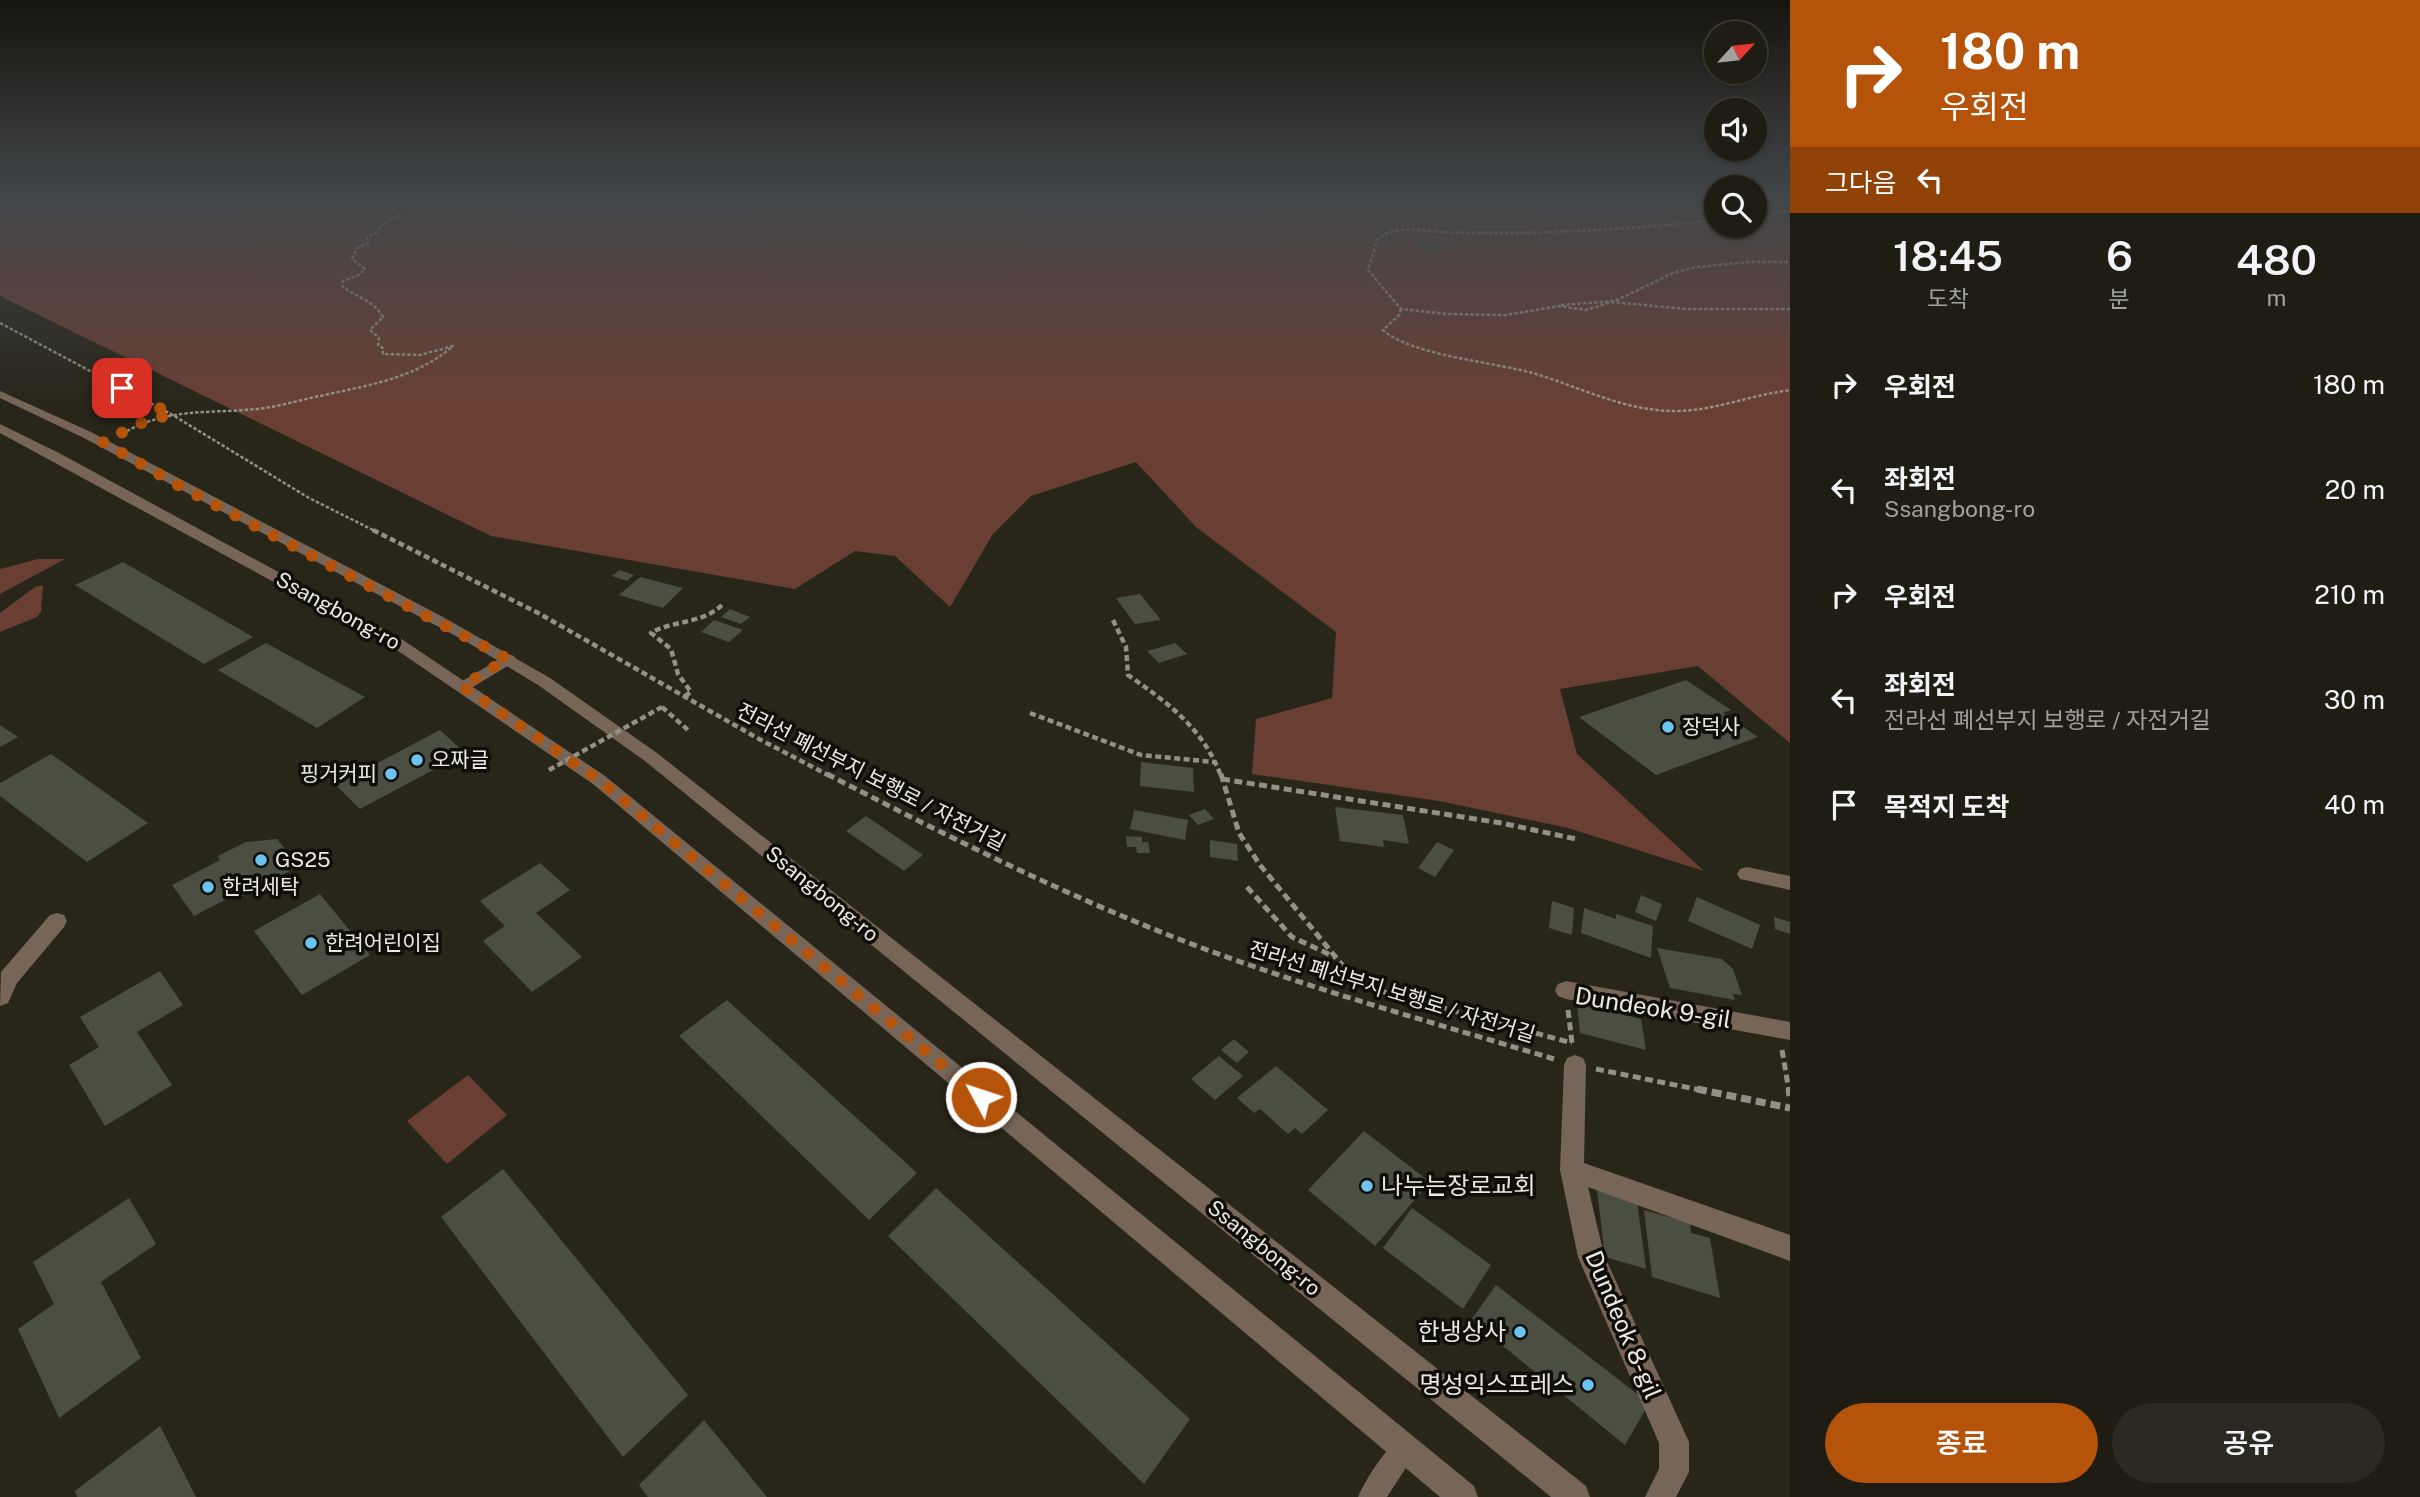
<!DOCTYPE html>
<html lang="ko">
<meta charset="utf-8">
<style>
:root{--surface:#1e1c13;--page:#2b2921;--text:#f1f3f6;--muted:#a1a1a0;--line:#3c3a33;--accent:#b45309}
body{margin:0;font-family:"Public Sans","Noto Sans KR",sans-serif;background:var(--page);color:var(--text);height:100vh;display:flex;flex-direction:column;font-size:26px;white-space:nowrap}
*{box-sizing:border-box;margin:0}
p{font-size:23px;color:var(--muted)}
.icon{flex:none;width:38px;height:38px;fill:none;stroke:currentColor;stroke-width:2;stroke-linecap:round;stroke-linejoin:round}
.map{position:relative;flex:1;overflow:hidden}
.panel{display:flex;flex-direction:column;background:var(--surface);width:630px}
.panel>*{flex:none}
.banner{background:#b45309;color:#fff;overflow:hidden}
.needle{width:46px;rotate:63deg}
.fabs{position:absolute;left:1704px;top:21px;display:grid;gap:14px}
.fabs a{display:grid;place-items:center;width:63px;height:63px;border-radius:50%;background:var(--surface);box-shadow:0 2px 5px #0004,0 0 0 2px var(--line);font-size:35px}
.pin{position:absolute;display:grid;place-items:center;width:60px;height:60px;color:#fff;margin:-30px;border-radius:14px;box-shadow:0 4px 10px #0006}
.me{position:absolute;width:77px;margin:-38px;rotate:310deg;stroke-linejoin:round;filter:drop-shadow(0 0 5px #0008)}
.turn{display:flex;align-items:center;gap:24px;height:147px;padding:0 35px;font-size:32px}
.turn .icon{width:91px;height:91px;stroke-width:2.5}
.turn b{display:block;font-size:49px;line-height:60px}
.then{display:flex;align-items:center;height:66px;padding:0 35px;background:#0003;gap:14px;font-size:26px}
.eta{display:flex;justify-content:space-evenly;align-items:center;height:119px;text-align:center}
.eta b{font-size:42px;font-weight:600;line-height:49px}
.action{display:flex;gap:14px;margin-top:auto;padding:14px 35px}
.action a{flex:1;height:80px;border-radius:42px;background:var(--accent);color:#fff;font-size:28px;font-weight:600;line-height:80px;text-align:center}
.action a+a{background:var(--page);color:var(--text)}
ul{padding:0;list-style:none}
li{display:flex;align-items:center;gap:21px;height:105px;padding:0 35px}
li div{flex:1}
li b{display:block;font-size:26px}
li em{font-style:normal}
main{display:flex;flex:1;min-height:0}
.map>svg:first-child{display:block}
</style>
<main>
<div class="map">
<svg width="1790" height="1497" viewBox="0 0 1790 1497">
<rect width="100%" height="100%" fill="#282519"/>
<path fill="#693f34" d="M0 196H1717V226H1755V196H1790V743L1698 666 1560 689 1577 754 1704 871 1568 828 1439 801 1252 774 1256 719 1332 698 1336 632 1196 527 1136 462 1031 496 993 534 950 607 895 556 855 551 795 589 491 536 0 296Z
M38 559H65L0 594V569Z
M43 585 41 612 37 617 0 632V613L35 587Z
M468 1075 507 1115 447 1164 407 1121Z"/>
<path fill="#4b4f42" d="M1416 242H1440L1447 250H1423Z
M123 562 253 637 204 664 75 585Z
M620 570 634 575 627 581 612 576Z
M640 577 683 588 663 608 619 595Z
M1140 594 1161 620 1135 624 1116 598Z
M730 609 750 617 741 624 721 617Z
M714 620 743 630 729 642 701 632Z
M266 643 365 697 317 728 218 670Z
M1175 643 1187 654 1159 663 1147 651Z
M1686 680 1731 710 1723 713 1758 737 1656 775 1579 717Z
M0 725 18 737 0 747Z
M440 730 465 753 360 809 336 785Z
M51 754 148 823 87 862 0 796V783Z
M1141 762 1193 768 1194 792 1140 786Z
M1335 807 1403 815 1409 844 1383 840 1384 847 1340 841Z
M1205 809 1214 819 1198 825 1189 815Z
M1134 810 1188 820 1185 840 1130 829Z
M866 816 923 855 904 871 846 831Z
M1126 836 1142 837V842H1148L1150 853H1137L1136 847H1127Z
M277 839 299 866 241 897 238 893 194 916 172 885 220 860 218 856 246 842Z
M1210 840 1237 844 1238 861 1210 857Z
M1437 842 1454 850 1435 877 1418 868Z
M540 863 570 890 536 913 582 957 532 992 483 941 505 926 480 901Z
M320 894 370 955 302 995 254 931Z
M1641 895 1662 904 1656 921 1635 912Z
M1697 897 1760 925 1752 949 1688 921Z
M1552 901 1574 908 1572 935 1549 928Z
M1584 908 1616 919V914L1653 926 1651 958 1581 933Z
M1774 917 1790 922V934L1775 929Z
M1657 948 1722 959 1733 969 1742 995 1733 994 1735 1000 1670 988Z
M160 971 183 1005 137 1032 172 1085 105 1126 69 1065 99 1047 80 1017Z
M727 1000 917 1173 869 1220 679 1036Z
M1577 1003 1641 1019 1646 1050 1580 1033Z
M1234 1039 1249 1052 1237 1063 1221 1050Z
M1219 1056 1243 1076 1215 1100 1191 1079Z
M1276 1066 1328 1110 1302 1134 1295 1128 1288 1134 1260 1109 1254 1113 1237 1098Z
M1364 1131 1430 1182 1375 1246 1308 1190Z
M503 1169 688 1395 623 1457 441 1217Z
M936 1188 1190 1419 1144 1484 888 1236Z
M1597 1190 1637 1201 1646 1269 1605 1257Z
M129 1198 156 1244 101 1282 141 1358 59 1418 18 1329 54 1304 33 1262Z
M1412 1208 1491 1265 1463 1309 1383 1248Z
M1644 1210 1690 1223 1691 1233 1710 1238 1720 1298 1652 1277Z
M1496 1285 1649 1403 1625 1445 1471 1320Z
M704 1420 767 1497H648L639 1485Z
M160 1426 196 1497H77L75 1491Z"/>
<g fill="none" stroke-linecap="round" stroke-linejoin="round">
<path stroke="#939187" stroke-width="2.5" stroke-dasharray="3.5 2" stroke-linecap="butt" d="M1755 216 1790 211
M1717 220C1626 230 1535 235 1443 232 1422 231 1393 224 1377 240L1368 270 1401 309 1447 314 1506 315 1559 306 1586 310 1612 302 1686 309H1790
M1561 305 1615 301 1673 273 1697 267 1748 262H1790
M1401 309 1399 315 1383 330C1412 356 1496 362 1536 374 1582 388 1625 411 1675 411 1714 411 1751 395 1790 390
M0 323 171 414 309 498 377 532
M122 434C168 407 206 414 257 409 278 407 299 400 320 396 368 385 415 379 453 346L420 355 383 354V348L378 345 379 338 370 330 383 317C373 300 357 298 342 286L343 281 359 275 365 269 352 259 357 248 368 243 367 237 378 232 380 226 400 214 386 203 383 196"/>
<path stroke="#939187" stroke-width="4.5" stroke-dasharray="6 3.5" stroke-linecap="butt" d="M373 530 540 614 759 739 830 776
M1113 620 1126 647 1128 675C1168 703 1203 728 1221 776
M685 696 691 692 678 674 671 649 651 633C675 619 703 625 724 603
M662 707 689 731
M1030 713 1141 755 1214 762"/>
<path stroke="#939187" stroke-width="5" stroke-dasharray="8 4.5" stroke-linecap="butt" d="M827 774C941 833 1056 891 1176 938 1299 986 1428 1021 1554 1059
M1221 774 1239 833 1260 865 1352 977 1366 987 1572 1043
M1222 779 1501 823 1576 839
M1247 887 1292 937 1335 957
M1568 1010 1572 1043
M1782 1050 1789 1091
M1596 1069 1705 1091"/>
<path stroke="#939187" stroke-width="7" stroke-dasharray="10 5" stroke-linecap="butt" d="M1697 1089 1790 1108
M1789 1089 1790 1096"/>
<path fill="#776657" fill-rule="evenodd" d="M1405 1436 1414 1440 1418 1449 1387 1497H1358C1365 1480 1388 1443 1405 1436Z"/>
<path fill="#776657" fill-rule="evenodd" d="M508 654 514 656 516 659 514 662 468 690 462 691 454 686Z
M1747 867 1790 876V890L1740 879 1737 874 1740 869Z
M57 913 64 915 67 921 64 927 17 983 8 1003 0 1006 1 972 50 915Z
M1566 981 1790 1022V1040L1566 999 1558 996 1555 990 1558 984Z
M1575 1055 1583 1058 1586 1065 1584 1163 1790 1235V1261L1588 1187 1604 1255 1689 1442V1472L1676 1497H1645L1659 1469V1443L1578 1257 1560 1170 1564 1065 1567 1058Z"/>
<path fill="#776657" fill-rule="evenodd" d="M0 391 91 432 443 617 550 678 657 753 1586 1486 1590 1497H1551L645 761 538 685 467 642 82 437 0 398Z
M0 424 59 453 400 638 605 776 1474 1486 1478 1497H1440L593 784 388 644 0 433Z"/>
<path stroke="#939187" stroke-width="4.5" stroke-dasharray="6 3.5" stroke-linecap="butt" d="M549 770 662 707"/>
</g>
<linearGradient id="sky" x2="0" y2="1"><stop stop-color="#16140e"/><stop offset="0.48" stop-color="#424649"/><stop offset="1" stop-color="#424649" stop-opacity="0"/></linearGradient>
<rect width="1790" height="406" fill="url(#sky)"/>
<g fill="none" stroke-linecap="round" stroke-linejoin="round">
<path stroke="#b45309" stroke-width="12" stroke-dasharray="0 21.6" d="M122 388 171 414 141 423 103 442 181 487 508 659 462 686 599 780 981 1097"/>
</g>
<g fill="#6bc3f2" stroke="#100e09" stroke-width="2.5">
<circle cx="1668" cy="727" r="7"/>
<circle cx="417" cy="760" r="7"/>
<circle cx="391" cy="774" r="7"/>
<circle cx="261" cy="860" r="7"/>
<circle cx="208" cy="887" r="7"/>
<circle cx="311" cy="943" r="7"/>
<circle cx="1367" cy="1186" r="7"/>
<circle cx="1520" cy="1332" r="7"/>
<circle cx="1588" cy="1385" r="7"/>
</g>
<g text-anchor="middle" stroke-width="7" stroke-linejoin="round" paint-order="stroke">
<g font-size="21" fill="#ebe9e1" stroke="#100e09">
<text transform="translate(338 611) rotate(29)" y="7">Ssangbong-ro</text>
<text transform="translate(871 777) rotate(27)" y="7">전라선 폐선부지 보행로 / 자전거길</text>
<text transform="translate(822 894) rotate(39)" y="7">Ssangbong-ro</text>
<text transform="translate(1392 992) rotate(17)" y="7">전라선 폐선부지 보행로 / 자전거길</text>
<text transform="translate(1264 1248) rotate(39)" y="7">Ssangbong-ro</text>
</g>
<g font-size="21" fill="#ebe9e1" stroke="#100e09" text-anchor="start">
<text x="1682" y="734">장덕사</text>
<text x="431" y="767">오짜글</text>
<text x="377" y="781" text-anchor="end">핑거커피</text>
<text x="275" y="867">GS25</text>
<text x="222" y="894">한려세탁</text>
<text x="325" y="950">한려어린이집</text>
</g>
<g font-size="24" fill="#ebe9e1" stroke="#100e09">
<text transform="translate(1653 1008) rotate(9)" y="8">Dundeok 9-gil</text>
<text transform="translate(1623 1325) rotate(67)" y="8">Dundeok 8-gil</text>
</g>
<g font-size="24" fill="#ebe9e1" stroke="#100e09" text-anchor="end">
<text x="1381" y="1194" text-anchor="start">나누는장로교회</text>
<text x="1506" y="1340">한냉상사</text>
<text x="1574" y="1393">명성익스프레스</text>
</g>
</g>
</svg>
<div class="fabs">
<a><svg class="needle" viewBox="-14 -14 28 28"><path d="M0-13l5 13h-10z" fill="#e53935"/><path d="M0 13l5-13h-10z" fill="#a1a1a0"/></svg></a>
<a><svg class="icon" aria-label="sound" viewBox="0 0 24 24"><path d="M4 9h4l5-4v14l-5-4H4zM17 9q2 3 0 6"/></svg></a>
<a><svg class="icon" aria-label="search" viewBox="0 0 24 24"><circle cx="10" cy="10" r="6"/><path d="M15 15l6 6"/></svg></a>
</div>
<div class="pin" style="left:122px;top:388px;background:#d93025"><svg class="icon" aria-label="arrive" viewBox="0 0 24 24"><path d="M6 21V4h12l-3 4 3 4H6"/></svg></div>
<svg class="me" style="left:981px;top:1097px" viewBox="-20 -20 40 40"><circle r="17" fill="#b45309" stroke="#fff" stroke-width="3"/><path d="M0-11L8 9 0 5-8 9z" fill="#fff"/></svg>
</div>
<section class="panel">
<div class="banner">
<div class="turn"><svg class="icon" aria-label="right" viewBox="0 0 24 24"><path d="M7 20v-9h11M14 6l5 5-5 5"/></svg><div><b>180 m</b>우회전</div></div>
<div class="then">그다음<svg class="icon" aria-label="left" viewBox="0 0 24 24"><path d="M17 20v-9H6M10 6l-5 5 5 5"/></svg></div>
</div>
<div class="eta">
<div><b>18:45</b><p>도착</p></div>
<div><b>6</b><p>분</p></div>
<div><b>480</b><p>m</p></div>
</div>
<ul>
<li><svg class="icon" aria-label="right" viewBox="0 0 24 24"><path d="M7 20v-9h11M14 6l5 5-5 5"/></svg><div><b>우회전</b></div><em>180 m</em></li>
<li><svg class="icon" aria-label="left" viewBox="0 0 24 24"><path d="M17 20v-9H6M10 6l-5 5 5 5"/></svg><div><b>좌회전</b><p>Ssangbong-ro</p></div><em>20 m</em></li>
<li><svg class="icon" aria-label="right" viewBox="0 0 24 24"><path d="M7 20v-9h11M14 6l5 5-5 5"/></svg><div><b>우회전</b></div><em>210 m</em></li>
<li><svg class="icon" aria-label="left" viewBox="0 0 24 24"><path d="M17 20v-9H6M10 6l-5 5 5 5"/></svg><div><b>좌회전</b><p>전라선 폐선부지 보행로 / 자전거길</p></div><em>30 m</em></li>
<li><svg class="icon" aria-label="arrive" viewBox="0 0 24 24"><path d="M6 21V4h12l-3 4 3 4H6"/></svg><div><b>목적지 도착</b></div><em>40 m</em></li>
</ul>
<div class="action"><a>종료</a><a>공유</a></div>
</section>
</main>
